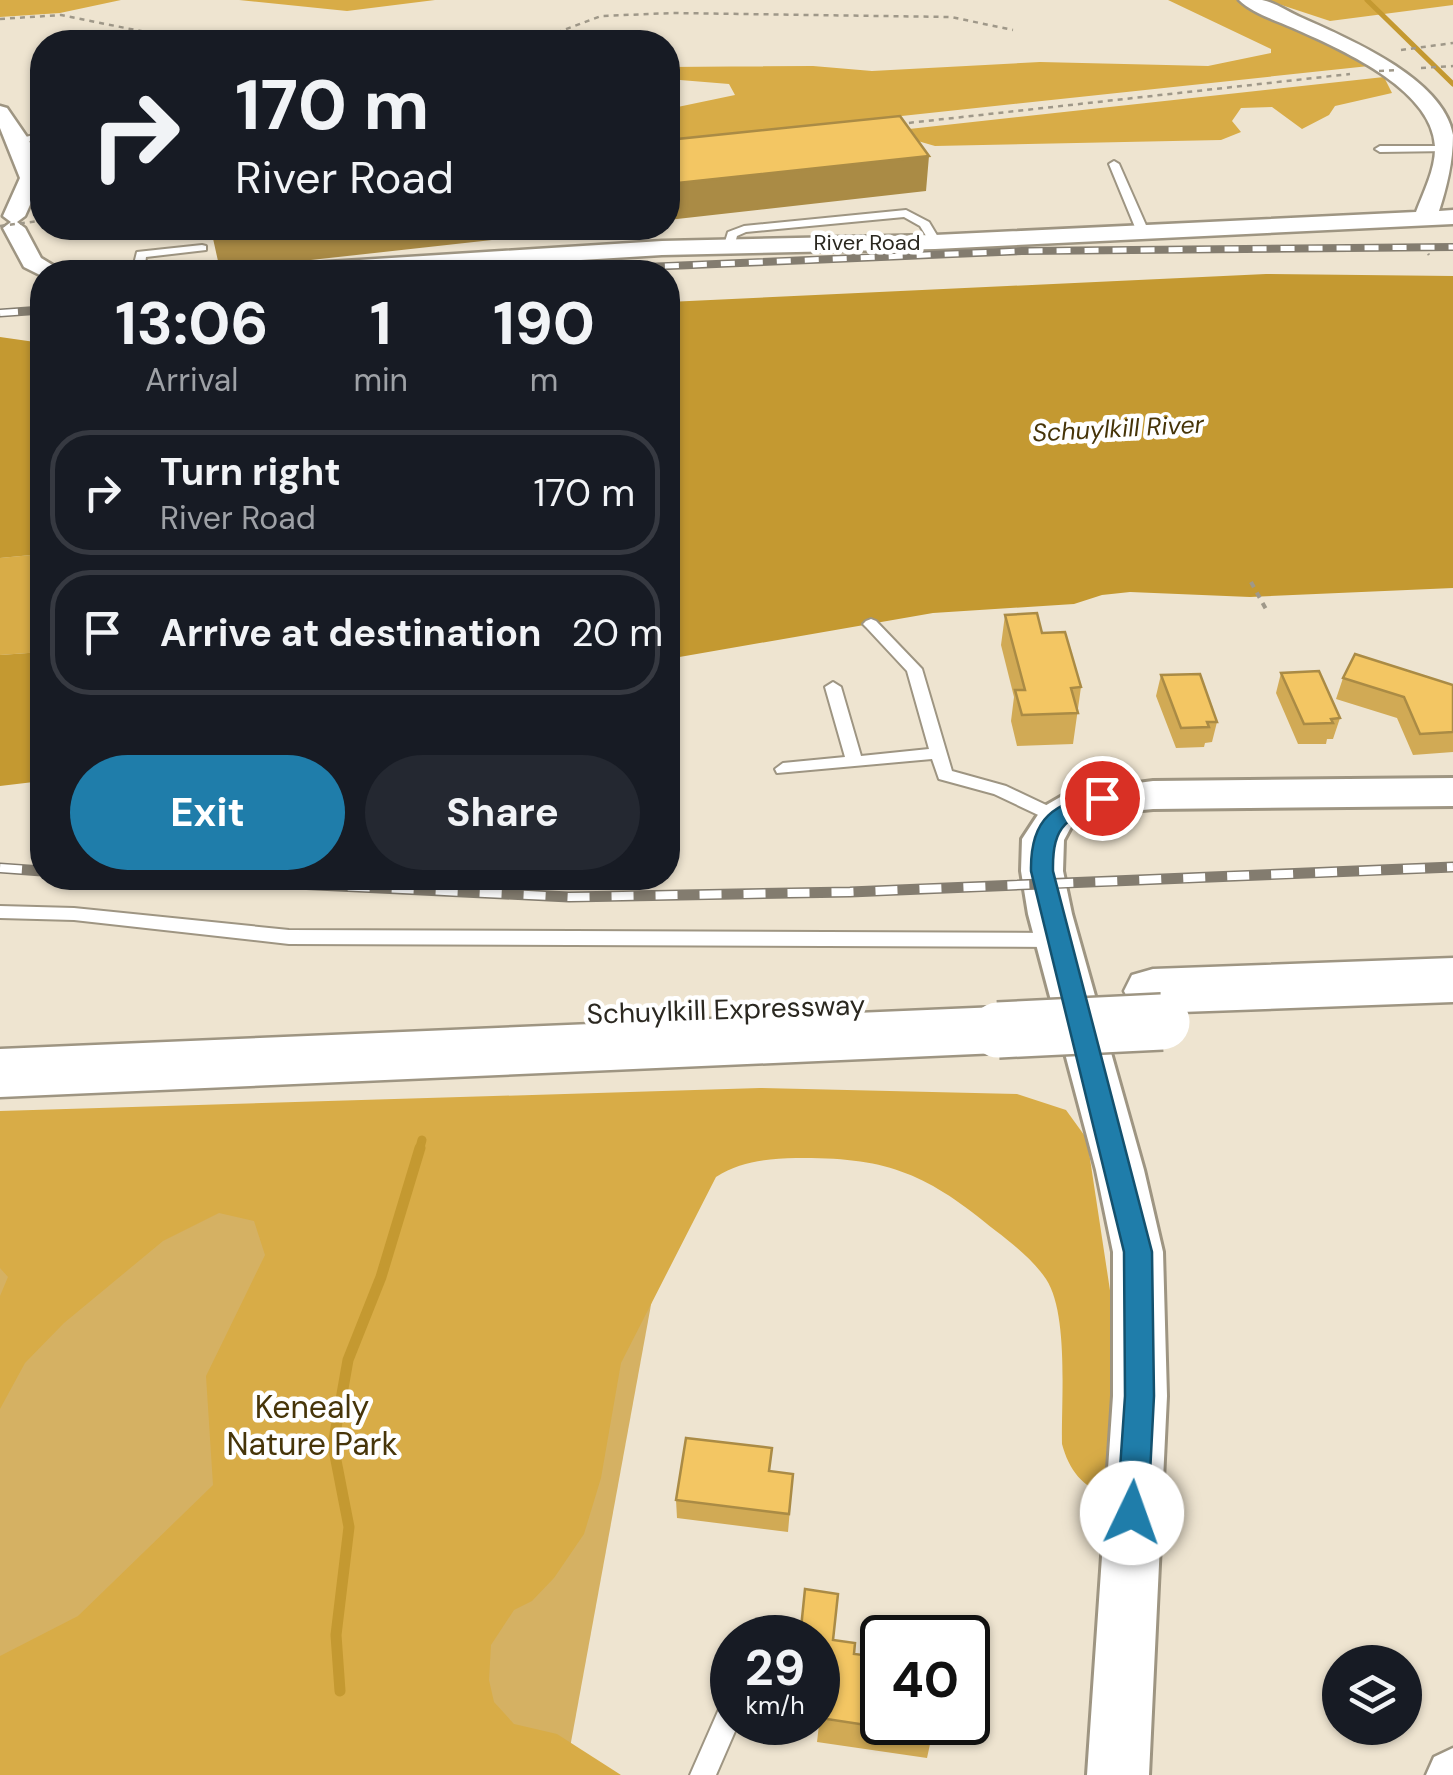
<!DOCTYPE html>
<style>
:root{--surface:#171b24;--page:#242831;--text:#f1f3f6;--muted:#9ea1a6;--line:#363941;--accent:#1f7daa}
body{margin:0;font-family:"DM Sans",sans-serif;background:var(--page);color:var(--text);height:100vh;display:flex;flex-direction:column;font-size:38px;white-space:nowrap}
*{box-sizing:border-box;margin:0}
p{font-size:32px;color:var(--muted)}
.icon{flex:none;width:55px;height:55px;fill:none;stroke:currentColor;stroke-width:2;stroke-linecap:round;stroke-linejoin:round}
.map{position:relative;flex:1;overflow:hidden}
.sheet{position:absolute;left:30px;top:260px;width:650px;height:630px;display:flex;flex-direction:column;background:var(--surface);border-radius:40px;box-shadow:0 2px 8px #0004}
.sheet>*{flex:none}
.hud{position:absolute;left:30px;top:30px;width:650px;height:210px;border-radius:40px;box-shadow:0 2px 8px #0004;background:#171b24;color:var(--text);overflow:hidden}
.buttons{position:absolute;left:1322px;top:1645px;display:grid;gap:20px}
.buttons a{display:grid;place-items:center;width:100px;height:100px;border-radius:50%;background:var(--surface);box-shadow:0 2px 8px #0004;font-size:50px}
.speed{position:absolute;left:710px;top:1615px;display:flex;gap:20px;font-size:50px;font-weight:700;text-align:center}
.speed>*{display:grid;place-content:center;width:130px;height:130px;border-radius:50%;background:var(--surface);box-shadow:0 2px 8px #0004;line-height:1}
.speed small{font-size:25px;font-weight:400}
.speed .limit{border:5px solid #111;border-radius:15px;background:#fff;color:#111}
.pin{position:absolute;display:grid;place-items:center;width:85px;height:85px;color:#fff;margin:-42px;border:5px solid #fff;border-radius:50%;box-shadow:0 2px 10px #0007}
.me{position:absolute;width:110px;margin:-55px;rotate:3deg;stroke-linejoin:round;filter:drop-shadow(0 0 8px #0008)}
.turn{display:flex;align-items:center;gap:35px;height:210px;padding:0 40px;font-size:45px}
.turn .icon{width:130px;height:130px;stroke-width:2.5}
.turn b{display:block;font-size:70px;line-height:85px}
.eta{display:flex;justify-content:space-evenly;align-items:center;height:170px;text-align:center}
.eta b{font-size:60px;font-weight:700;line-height:70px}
.primary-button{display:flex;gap:20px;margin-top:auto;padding:20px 40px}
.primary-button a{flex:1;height:115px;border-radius:60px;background:var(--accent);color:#fff;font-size:40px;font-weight:700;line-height:115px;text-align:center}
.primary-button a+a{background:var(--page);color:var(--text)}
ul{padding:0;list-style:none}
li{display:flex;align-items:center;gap:30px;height:125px;margin:0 20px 15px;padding:0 20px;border:5px solid var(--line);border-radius:40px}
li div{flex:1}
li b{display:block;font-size:38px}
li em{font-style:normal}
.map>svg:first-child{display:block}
</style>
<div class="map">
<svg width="1453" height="1775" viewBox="0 0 1453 1775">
<rect width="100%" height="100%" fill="#eee4d0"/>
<path fill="#d5b163" d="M689 1097 565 1775H0V1144Z"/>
<path fill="#d8ac47" d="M0 0H121L60 13 0 17Z
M239 0H435L347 11Z
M1168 0H1239L1369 66 668 141V109L735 95 729 84 668 79V67L813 66 872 71 1040 62 1208 66 1271 53V49Z
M1266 0H1453V5L1330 21Z
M1384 77 1392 93 1335 106 1329 115 1302 129 1272 107 1241 108 1232 121 1241 132 1221 140 935 146 904 137 900 130Z
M42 554V652L0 655V558Z
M760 1088 1017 1094 1066 1110 1087 1139 1111 1297 1125 1451 1109 1496C1082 1487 1069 1470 1062 1444 1061 1401 1069 1314 1046 1279 1034 1261 1013 1244 996 1231 926 1173 887 1157 796 1158 767 1159 741 1161 716 1177L621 1363 601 1478 584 1534 554 1578 532 1601 514 1610 491 1645 489 1680 494 1702 514 1724 557 1734 621 1775H0V1656L78 1616 213 1485 206 1376 265 1255 254 1221 219 1213 163 1241 64 1323 25 1363 0 1409V1296L8 1277 0 1268V1111Z"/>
<path fill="#c49931" d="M1266 274 1453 276V588L1250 597 1130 592 1102 595 1074 604 933 613 668 659V302Z
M0 337 42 343V554L0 558Z
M42 652V781L0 786V655Z"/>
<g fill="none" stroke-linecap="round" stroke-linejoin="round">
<path stroke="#c49931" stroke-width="5" d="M1367 0 1453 84"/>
<path stroke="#c49931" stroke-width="9" d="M419 1151 422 1140"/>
<path stroke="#c49931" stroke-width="11" d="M340 1691 336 1635 349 1527 333 1445 348 1360 381 1277 420 1148"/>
<g stroke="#9e9582" stroke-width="4">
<path id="service" d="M42 133V139L18 143 13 140Z
M1445 146 1450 149 1449 151 1380 152 1375 149 1380 146Z
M1114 161 1119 164 1149 232 1147 234 1137 232 1109 164Z
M906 210 929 222 941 242 939 244H931L920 226 904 217 746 232 737 236 734 247 724 245 728 232 744 226Z
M202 245 206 246V250L146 257 144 272H132L137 252Z
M871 619 876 621 922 669 952 771 1006 786 1063 813 1065 817 1063 821H1051L994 794 939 779 932 759 777 773 775 769 783 763 845 757 825 687 833 682 841 687 861 756 929 749 907 671 866 627 863 624 866 621Z
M0 906 74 908 289 930 1057 933 1063 935 1066 940 1063 945 1057 947 289 944 74 920 0 918Z
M732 1696V1722H739L716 1775H690L723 1700Z"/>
</g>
<g stroke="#9e9582" stroke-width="5">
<path id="minor" d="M1239 0C1246 0 1255 0 1262 0 1274 2 1287 11 1298 16 1345 37 1444 78 1453 135 1453 162 1447 186 1439 211L1453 210V224L935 249 662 255 384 272H268L280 265 662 241 935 235 1416 212C1424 191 1436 168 1435 146 1432 88 1338 48 1293 28 1275 20 1252 13 1239 0Z
M0 106 7 108 29 140 42 178 25 216 17 222 25 228 41 258 64 272H42V276L24 267 3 228 11 222 3 216 20 178 0 128Z
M1453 1748V1775H1426L1434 1757Z"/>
</g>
<g stroke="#9e9582" stroke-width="6">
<path id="tertiary" d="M1453 778V806L1153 809 1092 815 1071 827 1064 840 1063 871 1072 914 1144 1170 1163 1252 1167 1396 1149 1775H1087L1113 1396V1252L1096 1170 1028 914 1021 871 1022 839 1043 807 1069 792 1153 781Z"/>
</g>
<g stroke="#9e9582" stroke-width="5">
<path id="motorway" d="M1453 958V1002L1153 1013 1132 1007 1124 991 1132 975 1153 969Z
M998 1007 1019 1014 1028 1030 1019 1046 998 1053 0 1097V1049Z"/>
</g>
<path stroke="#9f9889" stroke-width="2.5" stroke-dasharray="5 5" stroke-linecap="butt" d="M0 19 61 15 195 42
M516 42 553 34
M567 42 553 34 601 16 673 13 951 17 1013 30
M1401 50 1453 43
M1421 68 1453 66
M899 124 1350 74
M1423 245 1429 255"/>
<path stroke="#9f9889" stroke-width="4" stroke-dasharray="6 6" stroke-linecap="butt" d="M1251 582 1267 611"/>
<use href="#service" fill="#fff" fill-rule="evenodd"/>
<use href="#minor" fill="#fff" fill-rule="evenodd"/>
<use href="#tertiary" fill="#fff" fill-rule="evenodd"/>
<use href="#motorway" fill="#fff" fill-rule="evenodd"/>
<g stroke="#837c6f" stroke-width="8">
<path id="rail-far2" d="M439 272 539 266
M525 272 1022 251 1453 247"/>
</g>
<g stroke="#837c6f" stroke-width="9">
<path id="rail-far1" d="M0 313 42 310"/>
</g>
<g stroke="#837c6f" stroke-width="11">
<path id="rail" d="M0 868 42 871
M172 878 569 897 850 892 1453 867
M528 881H643"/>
</g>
<use href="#rail-far2" stroke="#fff" stroke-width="5" stroke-dasharray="14" stroke-linecap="butt"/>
<use href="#rail-far1" stroke="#fff" stroke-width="6" stroke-dasharray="18" stroke-linecap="butt"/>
<use href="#rail" stroke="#fff" stroke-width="8" stroke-dasharray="22" stroke-linecap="butt"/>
<g stroke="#9e9582" stroke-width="60" stroke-linecap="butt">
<path id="motorway-bridge" d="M998 1030 1162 1022"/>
</g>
<path stroke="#9f9889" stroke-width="2.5" stroke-dasharray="5 5" stroke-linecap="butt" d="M1379 71 1398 70
M0 226 39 221"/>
<use href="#motorway-bridge" stroke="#fff" stroke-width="55"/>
</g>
<path fill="#d1aa55" d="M1005 615 1042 633 1081 687 1073 744 1017 746 1011 721 1014 697 1001 645Z
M1281 673 1340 718 1333 739H1327L1326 744H1298L1276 693Z
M1161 675 1217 722 1212 742 1205 743 1204 747 1176 748 1156 696Z
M1343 678 1453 685V752L1413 755 1397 718 1336 699Z
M770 1471 793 1474 788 1532 677 1518 676 1500Z
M818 1638 833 1640 854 1654 932 1735 927 1758 817 1742 822 1699 818 1698Z"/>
<path fill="#aa8b45" d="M929 156 926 191 668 220V184Z
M267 228H602L220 270 212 234Z"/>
<path fill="#f3c663" stroke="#aa8b45" stroke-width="2.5" d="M900 116 929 156 668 184V140Z
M212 228H267L212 234Z
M1037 613 1042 633 1065 632 1081 687 1071 688 1078 713 1022 715 1015 690H1025L1005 615Z
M1355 654 1453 685V732L1420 734 1404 697 1343 678Z
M1319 671 1340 718 1331 719 1333 723 1304 724 1281 673Z
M1200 674 1217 722H1207L1209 727 1181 728 1161 675Z
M686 1438 772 1448 769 1471 793 1474 789 1514 676 1500Z
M805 1589 838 1594 833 1640 855 1643 854 1654 882 1657V1722H933L932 1735 820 1718 824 1674H818V1638H800Z"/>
<path fill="#1f7daa" stroke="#14516e" stroke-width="2.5" d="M1102 791 1109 793 1112 798 1109 804C1068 817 1052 823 1053 871L1152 1252 1154 1396 1148 1513 1143 1523 1132 1528 1122 1523 1117 1513 1125 1396 1124 1252 1031 871C1030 816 1054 805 1102 791Z"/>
<g text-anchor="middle" stroke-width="9" stroke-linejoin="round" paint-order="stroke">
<g font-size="22" fill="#2b2820" stroke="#fff">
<text x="867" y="250">River Road</text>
</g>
<g font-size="25" font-style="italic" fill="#463408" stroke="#fff">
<text transform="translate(1118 428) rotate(-3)" y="9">Schuylkill River</text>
</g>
<g font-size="28" fill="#2b2820" stroke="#fff">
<text transform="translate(726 1009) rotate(-2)" y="10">Schuylkill Expressway</text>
</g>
<g font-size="32" fill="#473509" stroke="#fff">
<text x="312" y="1418">Kenealy<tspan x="312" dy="37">Nature Park</tspan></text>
</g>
</g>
</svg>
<div class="buttons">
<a><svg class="icon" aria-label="layers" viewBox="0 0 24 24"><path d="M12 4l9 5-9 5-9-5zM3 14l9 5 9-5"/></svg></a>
</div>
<div class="speed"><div>29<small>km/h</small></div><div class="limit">40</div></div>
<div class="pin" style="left:1102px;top:798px;background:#d93025"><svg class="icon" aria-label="arrive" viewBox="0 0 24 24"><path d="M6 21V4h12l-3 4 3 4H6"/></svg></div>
<svg class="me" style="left:1132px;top:1513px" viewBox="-20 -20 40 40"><circle r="19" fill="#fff"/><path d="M0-13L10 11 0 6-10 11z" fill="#1f7daa"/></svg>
<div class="hud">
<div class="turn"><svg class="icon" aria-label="right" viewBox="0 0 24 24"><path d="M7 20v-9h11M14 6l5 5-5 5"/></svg><div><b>170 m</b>River Road</div></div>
</div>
<section class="sheet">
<div class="eta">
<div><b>13:06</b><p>Arrival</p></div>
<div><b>1</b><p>min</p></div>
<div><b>190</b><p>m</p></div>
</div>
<ul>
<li><svg class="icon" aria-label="right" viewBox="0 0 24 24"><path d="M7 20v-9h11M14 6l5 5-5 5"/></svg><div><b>Turn right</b><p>River Road</p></div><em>170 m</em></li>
<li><svg class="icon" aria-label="arrive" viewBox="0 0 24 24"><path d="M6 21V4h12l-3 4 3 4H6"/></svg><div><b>Arrive at destination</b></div><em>20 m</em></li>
</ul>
<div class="primary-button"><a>Exit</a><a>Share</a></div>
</section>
</div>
